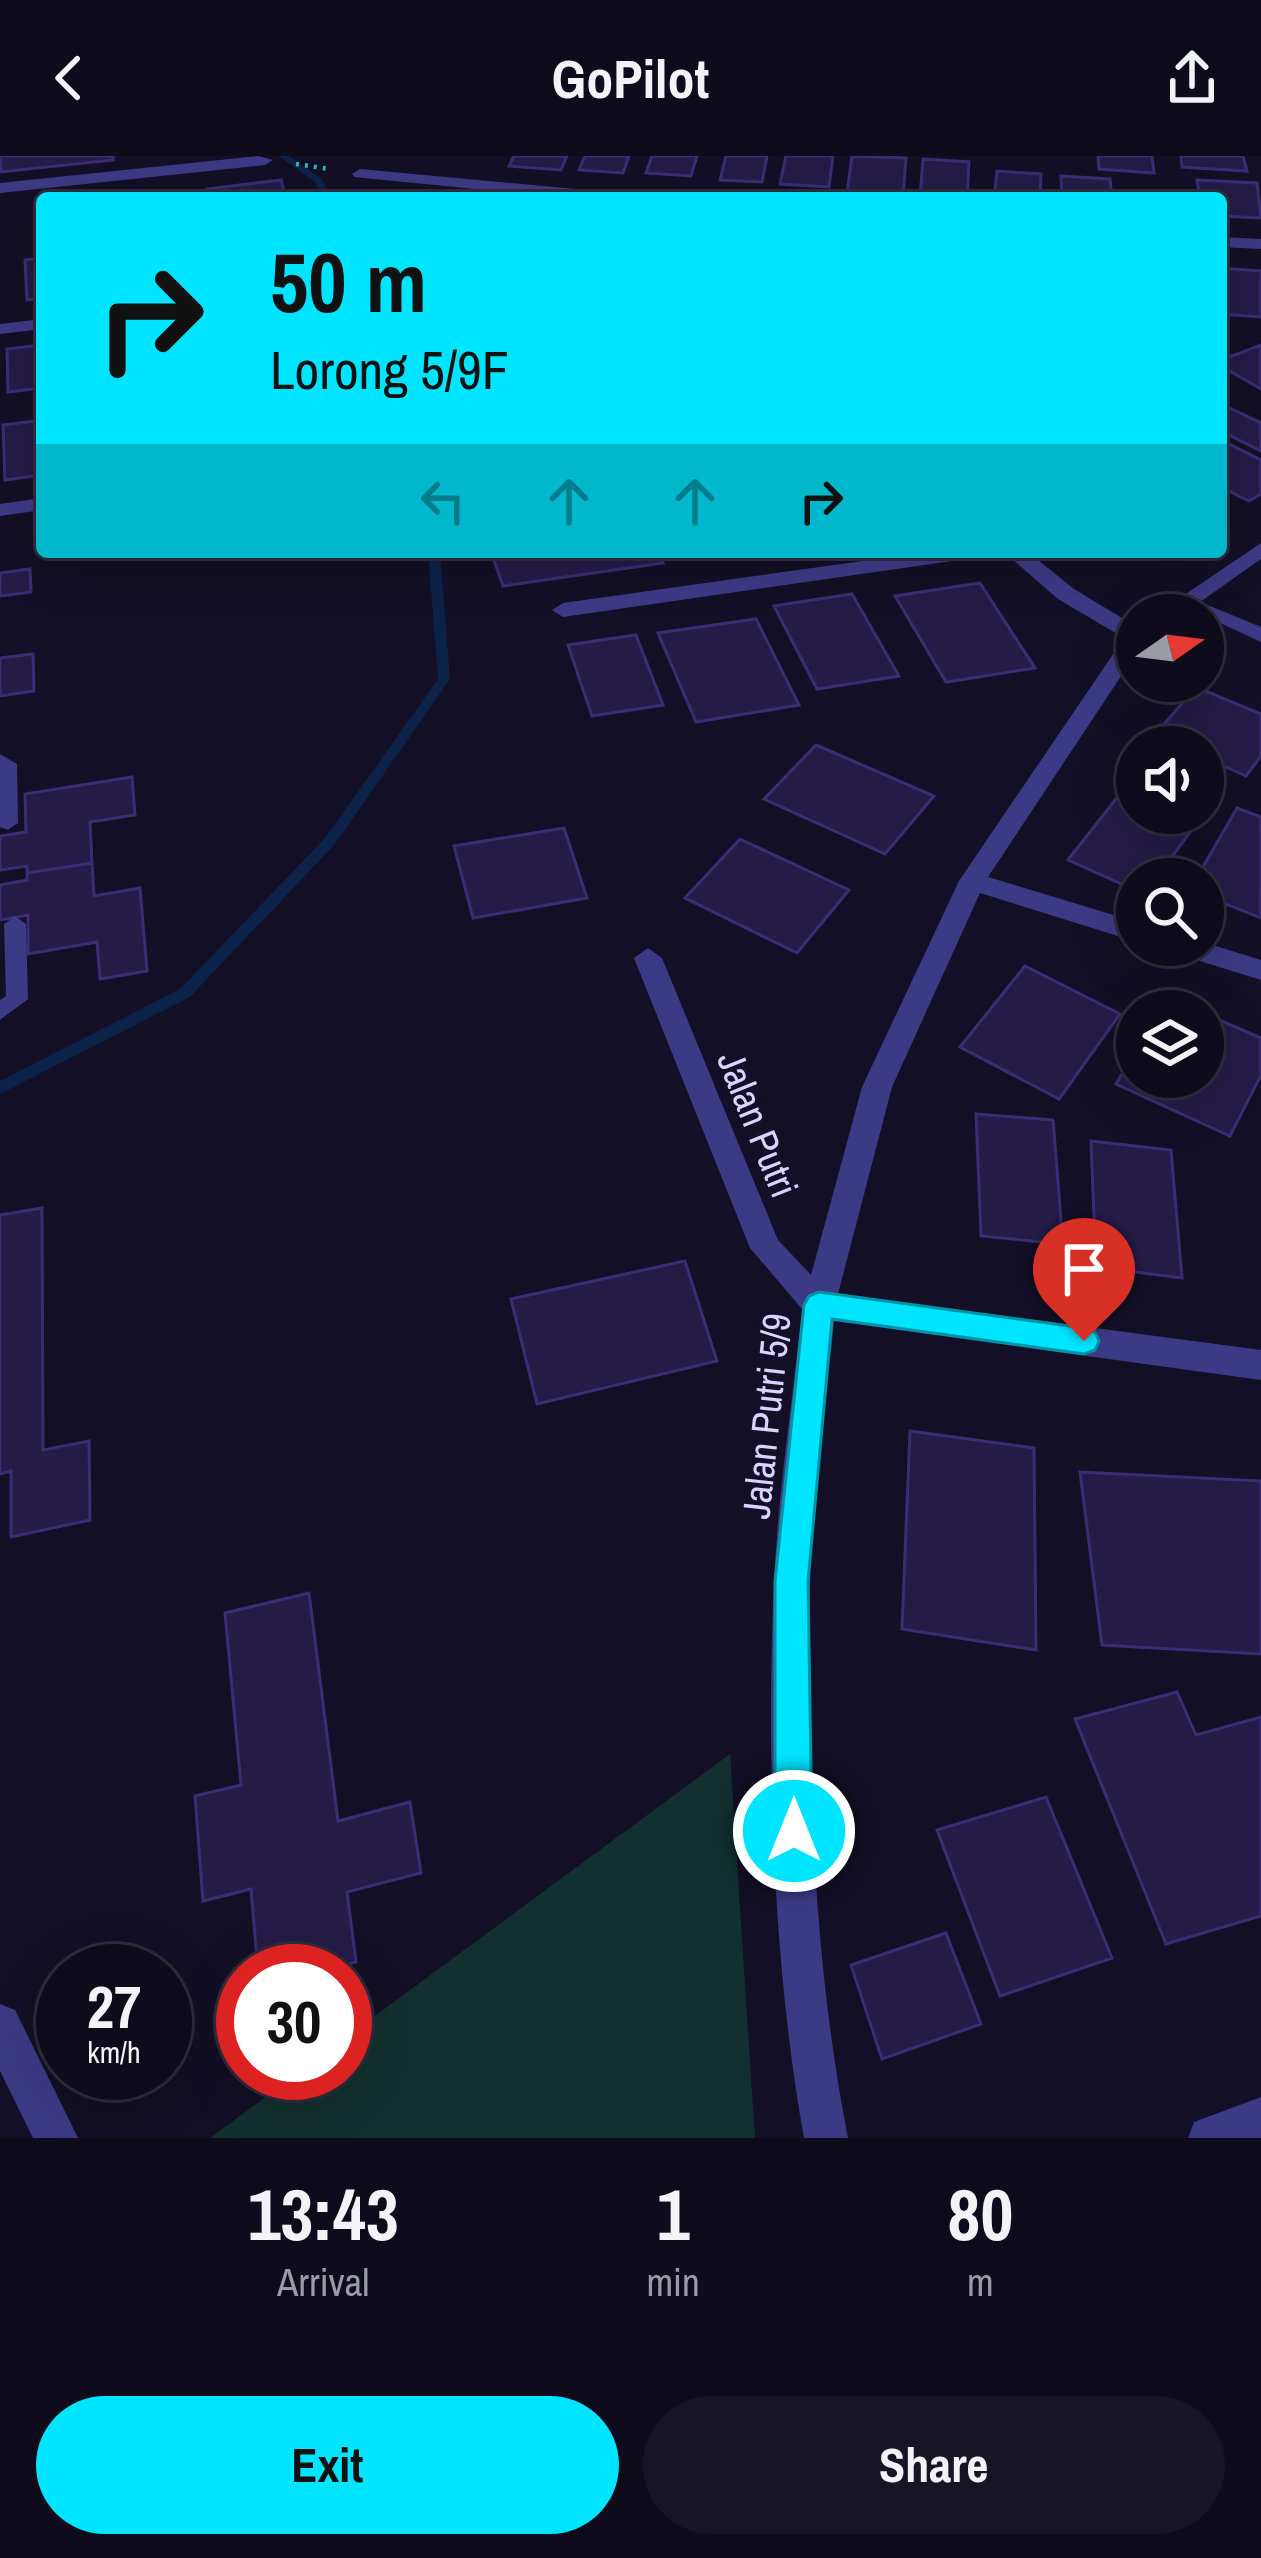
<!DOCTYPE html>
<style>
:root{--surface:#0e0b1c;--page:#171425;--text:#f1f3f6;--muted:#9b9ba3;--line:#2e2b3b;--accent:#00e5ff}
body{margin:0;font-family:"Archivo Narrow",sans-serif;background:var(--page);color:var(--text);height:100vh;display:flex;flex-direction:column;font-size:45px;white-space:nowrap}
*{box-sizing:border-box;margin:0}
p{font-size:39px;color:var(--muted)}
.icon{flex:none;width:66px;height:66px;fill:none;stroke:currentColor;stroke-width:2;stroke-linecap:round;stroke-linejoin:round}
.map{position:relative;height:1982px;overflow:hidden}
.sheet{display:flex;flex-direction:column;background:var(--surface);flex:1}
.sheet>*{flex:none}
.hud{position:absolute;left:36px;top:36px;width:1191px;height:366px;border-radius:12px;box-shadow:0 12px 48px #0002,0 0 0 3px var(--line);background:#00e5ff;color:#111;overflow:hidden}
.needle{width:78px;rotate:76deg}
.controls{position:absolute;left:1116px;top:438px;display:grid;gap:24px}
.controls a{display:grid;place-items:center;width:108px;height:108px;border-radius:50%;background:var(--surface);box-shadow:0 12px 48px #0002,0 0 0 3px var(--line);font-size:60px}
.speed{position:absolute;left:36px;top:1788px;display:flex;gap:24px;font-size:60px;font-weight:700;text-align:center}
.speed>*{display:grid;place-content:center;width:156px;height:156px;border-radius:50%;background:var(--surface);box-shadow:0 12px 48px #0002,0 0 0 3px var(--line);line-height:1}
.speed small{font-size:30px;font-weight:400}
.speed .limit{border:18px solid #d22;background:#fff;color:#111}
.pin{position:absolute;display:grid;place-items:center;width:102px;height:102px;color:#fff;margin:-123px -51px;border-radius:50% 50% 50% 0;rotate:-45deg;box-shadow:0 0 12px #0007}
.pin .icon{rotate:45deg}
.me{position:absolute;width:132px;margin:-66px;rotate:0deg;stroke-linejoin:round;filter:drop-shadow(0 0 9px #0008)}
.turn{display:flex;align-items:center;gap:42px;height:252px;padding:0 36px;font-size:54px}
.turn .icon{width:156px;height:156px;stroke-width:2.5}
.turn b{display:block;font-size:84px;line-height:102px}
.lanes{display:flex;align-items:center;height:114px;padding:0 36px;background:#0003;justify-content:center;gap:60px;direction:ltr}
.lanes .off{opacity:.35}
.eta{display:flex;justify-content:space-evenly;align-items:center;height:204px;text-align:center}
.eta b{font-size:72px;font-weight:700;line-height:84px}
.button{display:flex;gap:24px;margin-top:auto;padding:24px 36px}
.button a{flex:1;height:138px;border-radius:72px;background:var(--accent);color:#111;font-size:48px;font-weight:700;line-height:138px;text-align:center}
.button a+a{background:var(--page);color:var(--text)}
header{display:flex;justify-content:space-between;align-items:center;height:156px;padding:0 36px;background:var(--surface);font-size:54px;font-weight:700}
.map>svg:first-child{display:block}
</style>
<header><svg class="icon" aria-label="back" viewBox="0 0 24 24"><path d="M15 5l-7 7 7 7"/></svg>GoPilot<svg class="icon" aria-label="share" viewBox="0 0 24 24"><path d="M12 15V3M7 8l5-5 5 5M5 13v7h14v-7"/></svg></header>
<div class="map">
<svg width="1261" height="1982" viewBox="0 0 1261 1982">
<rect width="100%" height="100%" fill="#130f26"/>
<path fill="#12302f" d="M730 1598 755 1982H210L298 1917H345V1882Z"/>
<g fill="none" stroke-linecap="round" stroke-linejoin="round">
<path fill="#0c2248" fill-rule="evenodd" d="M279 0H289L322 23 330 42H322L315 26Z
M428 396H440L450 523 335 688 190 841 0 938V925L180 833 325 682 438 523Z"/>
</g>
<path fill="#241b47" stroke="#3b2d73" stroke-width="3" d="M0 0H113V4L1 16Z
M514 0H567L561 14 509 10Z
M585 0H629L623 17 579 14Z
M652 0H697L691 20 646 17Z
M726 0H767L762 26 720 24Z
M786 0H833L829 31 780 28Z
M852 0 906 2 903 41 847 37Z
M1098 0H1152L1154 17 1099 13Z
M1181 0H1243L1247 15 1182 11Z
M923 3 969 6 967 42H920Z
M997 15 1041 18 1040 42 994 41Z
M1061 20 1110 23 1112 42H1062Z
M281 24 286 42H209L207 33Z
M1197 24 1257 27 1261 62 1221 60V42H1200Z
M42 102V142L27 144 25 104Z
M1221 112 1261 115V161L1221 158Z
M42 189V232L8 236 7 193Z
M1261 189V233L1221 210V204Z
M1221 248 1261 267V295L1221 275Z
M42 264V319L5 324 3 269Z
M1221 284 1261 304V338L1249 345 1221 331Z
M491 396H658L663 407 503 430Z
M30 413 31 436 0 440V417Z
M980 427 1035 512 946 526 895 440Z
M852 438 899 520 817 533 774 450Z
M756 463 799 549 696 566 658 477Z
M636 479 663 549 592 560 568 489Z
M33 498 34 535 0 540V502Z
M1196 531 1261 558V600L1246 620 1203 601V591H1179L1154 580Z
M816 589 934 640 885 698 764 643Z
M1137 616V657H1203V630L1219 636 1156 723H1137V735L1068 704Z
M132 621 135 659 90 666 92 707 27 717V710L0 714V680L26 676 25 638Z
M1237 652 1261 661V762L1203 739V723H1196Z
M564 672 587 742 473 762 454 690Z
M740 683 849 734 797 797 685 742Z
M92 707 94 740 140 732 147 815 100 823 97 786 28 798V759L0 764V729L27 724V717Z
M1025 810 1120 858 1059 943 960 891Z
M1203 857 1261 882V919L1230 980 1116 928 1137 892V921H1203Z
M976 958 1053 964 1063 1088 981 1080Z
M1091 985 1171 994 1182 1122 1096 1111Z
M42 1052 43 1294 89 1285 90 1364 11 1381V1315L0 1318V1059Z
M685 1105 717 1205 537 1248 511 1143Z
M910 1275 1034 1292 1036 1494 902 1473Z
M1080 1316 1261 1325V1498L1102 1489Z
M309 1437 338 1665 410 1646 421 1717 347 1736 356 1806 323 1815H258L251 1733 203 1745 195 1640 241 1629 225 1457Z
M1177 1536 1196 1579 1261 1561V1760L1166 1788 1075 1563Z
M1046 1641 1112 1802 1000 1840 937 1674Z
M946 1777 981 1868 882 1903 851 1809Z"/>
<g fill="none" stroke-linecap="round" stroke-linejoin="round">
<path stroke="#2fb8b0" stroke-width="4.5" stroke-dasharray="3 6" stroke-linecap="butt" d="M296 8 329 13"/>
<path fill="#3d3a85" fill-rule="evenodd" d="M0 598 17 608 18 667 8 674 0 671Z
M15 760 26 768 28 843 0 864V844L6 840 4 768Z"/>
<path fill="#3d3a85" fill-rule="evenodd" d="M258 0 273 4 265 9 0 37V27Z
M360 13 619 37 627 42H566L354 21 352 18Z
M1221 81 1261 83V93L1221 91Z
M42 163V173L0 178V168Z
M42 342V354L0 360V348Z
M1261 387V403L1200 446 1261 471V486L1203 459H1155Z
M927 396H984L973 402 563 461 552 454 563 447Z
M1004 396H1028L1074 433 1137 471V496L988 721 1137 766V786L980 737 892 931 838 1138 1261 1194V1224L834 1165C826 1252 812 1341 810 1428 807 1609 813 1805 848 1982H804C773 1811 766 1600 774 1426 778 1335 793 1244 802 1153L750 1092 634 802 648 792 662 802 778 1084 811 1119 862 931 959 725 1124 482 1058 443Z
M1203 786 1261 804V824L1171 796 1167 789Z
M0 1848 15 1854 78 1982H33L0 1915Z
M1261 1941V1982H1188L1194 1966Z"/>
</g>
<path fill="#00e5ff" stroke="#0095a6" stroke-width="3" d="M819 1136 1084 1172 1095 1176 1099 1185 1095 1194 1084 1198 832 1163 808 1425 812 1675 806 1688 794 1693 781 1688 775 1675V1425L804 1149 809 1140Z"/>
<g text-anchor="middle" stroke-width="12" stroke-linejoin="round" paint-order="stroke">
<g font-size="39" fill="#d9d4ff" stroke="#130f26">
<text transform="translate(758 968) rotate(68)" y="14">Jalan Putri</text>
<text transform="translate(766 1260) rotate(-84)" y="14">Jalan Putri 5/9</text>
</g>
</g>
</svg>
<div class="controls">
<a><svg class="needle" viewBox="-14 -14 28 28"><path d="M0-13l5 13h-10z" fill="#e53935"/><path d="M0 13l5-13h-10z" fill="#9b9ba3"/></svg></a>
<a><svg class="icon" aria-label="sound" viewBox="0 0 24 24"><path d="M4 9h4l5-4v14l-5-4H4zM17 9q2 3 0 6"/></svg></a>
<a><svg class="icon" aria-label="search" viewBox="0 0 24 24"><circle cx="10" cy="10" r="6"/><path d="M15 15l6 6"/></svg></a>
<a><svg class="icon" aria-label="layers" viewBox="0 0 24 24"><path d="M12 4l9 5-9 5-9-5zM3 14l9 5 9-5"/></svg></a>
</div>
<div class="speed"><div>27<small>km/h</small></div><div class="limit">30</div></div>
<div class="pin" style="left:1084px;top:1185px;background:#d93025"><svg class="icon" aria-label="arrive" viewBox="0 0 24 24"><path d="M6 21V4h12l-3 4 3 4H6"/></svg></div>
<svg class="me" style="left:794px;top:1675px" viewBox="-20 -20 40 40"><circle r="17" fill="#00e5ff" stroke="#fff" stroke-width="3"/><path d="M0-11L8 9 0 5-8 9z" fill="#fff"/></svg>
<div class="hud">
<div class="turn"><svg class="icon" aria-label="right" viewBox="0 0 24 24"><path d="M7 20v-9h11M14 6l5 5-5 5"/></svg><div><b>50 m</b>Lorong 5/9F</div></div>
<div class="lanes"><svg class="icon off" aria-label="left" viewBox="0 0 24 24"><path d="M17 20v-9H6M10 6l-5 5 5 5"/></svg><svg class="icon off" aria-label="ahead" viewBox="0 0 24 24"><path d="M12 20V5M6 11l6-6 6 6"/></svg><svg class="icon off" aria-label="ahead" viewBox="0 0 24 24"><path d="M12 20V5M6 11l6-6 6 6"/></svg><svg class="icon" aria-label="right" viewBox="0 0 24 24"><path d="M7 20v-9h11M14 6l5 5-5 5"/></svg></div>
</div>
</div>
<section class="sheet">
<div class="eta">
<div><b>13:43</b><p>Arrival</p></div>
<div><b>1</b><p>min</p></div>
<div><b>80</b><p>m</p></div>
</div>
<div class="button"><a>Exit</a><a>Share</a></div>
</section>
